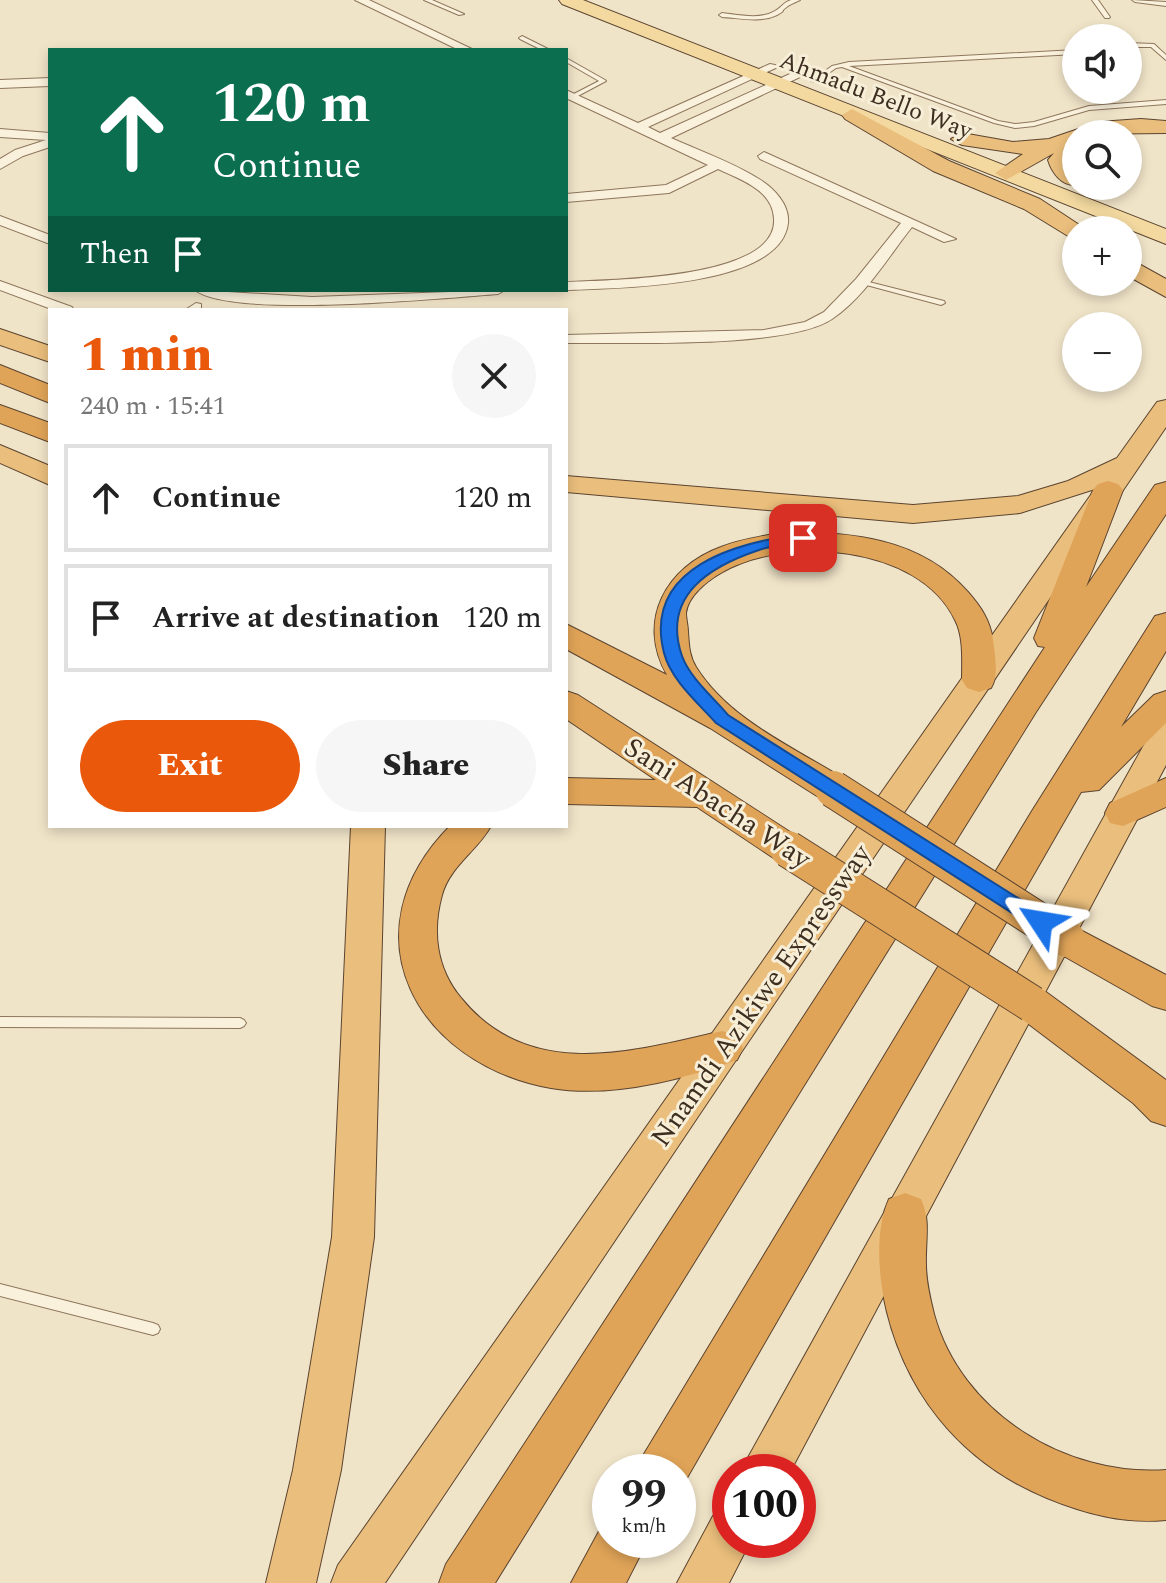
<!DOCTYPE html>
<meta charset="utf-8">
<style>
:root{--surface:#fff;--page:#f6f6f6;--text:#222;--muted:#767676;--line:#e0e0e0;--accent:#ea580c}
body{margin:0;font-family:Spectral,serif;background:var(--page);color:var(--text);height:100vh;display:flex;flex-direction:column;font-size:30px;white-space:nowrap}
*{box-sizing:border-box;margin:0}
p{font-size:26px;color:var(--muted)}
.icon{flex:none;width:44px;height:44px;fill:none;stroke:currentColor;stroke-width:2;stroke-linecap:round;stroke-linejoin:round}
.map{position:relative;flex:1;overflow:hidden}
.drawer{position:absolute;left:48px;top:308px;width:520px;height:520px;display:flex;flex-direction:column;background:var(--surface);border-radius:0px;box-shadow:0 4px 12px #0003}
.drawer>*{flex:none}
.top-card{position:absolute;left:48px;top:48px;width:520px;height:244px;border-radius:0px;box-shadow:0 4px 12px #0003;background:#0b6e4f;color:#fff;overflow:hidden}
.buttons{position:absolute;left:1062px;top:24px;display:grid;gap:16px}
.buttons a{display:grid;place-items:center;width:80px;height:80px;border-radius:50%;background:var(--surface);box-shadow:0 4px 12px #0003;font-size:40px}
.speed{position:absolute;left:592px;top:1454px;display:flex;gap:16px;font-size:40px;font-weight:700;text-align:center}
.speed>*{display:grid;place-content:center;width:104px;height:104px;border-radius:50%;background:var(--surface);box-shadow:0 4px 12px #0003;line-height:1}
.speed small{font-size:20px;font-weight:400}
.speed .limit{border:12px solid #d22;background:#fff;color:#111}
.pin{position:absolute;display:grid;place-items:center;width:68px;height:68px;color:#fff;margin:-34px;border-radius:16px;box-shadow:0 4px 12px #0006}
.me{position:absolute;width:88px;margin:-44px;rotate:303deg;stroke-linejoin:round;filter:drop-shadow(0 0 6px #0008)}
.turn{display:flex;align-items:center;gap:28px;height:168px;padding:0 32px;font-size:36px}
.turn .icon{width:104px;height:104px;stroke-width:2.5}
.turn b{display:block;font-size:56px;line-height:68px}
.then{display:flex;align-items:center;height:76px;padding:0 32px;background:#0003;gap:16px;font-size:30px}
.round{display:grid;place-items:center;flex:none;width:84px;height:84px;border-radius:42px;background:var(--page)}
.headline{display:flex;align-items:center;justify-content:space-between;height:136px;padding:0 32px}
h1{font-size:48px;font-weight:800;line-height:60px;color:var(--accent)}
.cta{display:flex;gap:16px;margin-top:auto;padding:16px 32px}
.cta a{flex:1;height:92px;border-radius:48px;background:var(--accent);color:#fff;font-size:32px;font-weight:800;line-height:92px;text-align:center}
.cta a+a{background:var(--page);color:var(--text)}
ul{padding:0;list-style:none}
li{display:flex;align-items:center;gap:24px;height:108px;margin:0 16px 12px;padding:0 16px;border:4px solid var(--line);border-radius:0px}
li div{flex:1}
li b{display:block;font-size:30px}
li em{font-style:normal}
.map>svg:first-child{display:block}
</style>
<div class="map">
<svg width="1166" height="1583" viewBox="0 0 1166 1583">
<rect width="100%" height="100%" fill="#f0e4c8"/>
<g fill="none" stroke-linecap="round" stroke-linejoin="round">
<g stroke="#8d765c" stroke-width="2">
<path id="service" d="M424 0H432L464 14 459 15Z
M791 0H800C798 1 789 5 788 6 778 13 788 9 777 15 760 23 740 18 722 17L719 15 722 13C739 15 760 20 775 11 782 7 784 2 791 0Z
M1092 0H1098L1110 17 1109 18H1105Z
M1132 0 1166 2V6L1135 2Z
M522 36 548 49 549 50H542L520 39 519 38Z
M1128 43 1154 44 1166 55V60L1151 47H1128Z
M1076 50V54L849 66 998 121 1015 124 1034 122 1089 106 1166 100V104L1089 110 1034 126 1015 128 994 123 842 67 836 68 816 82 811 81 832 66 849 62Z
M566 58 605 80 606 81 574 98H570V96L599 81 566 62Z
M861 280 944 301 945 303 941 305 859 283 857 282Z
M0 1017 240 1018 244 1020 246 1023 244 1026 240 1028 0 1027Z
M0 1284 153 1323 158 1325 160 1329 158 1333 153 1335 0 1296Z"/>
</g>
<g stroke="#8d765c" stroke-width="2">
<path id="minor" d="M355 0H369L474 50H459Z
M770 64 780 66 648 127 660 133 792 73H800V77L671 138C700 151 732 162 759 179 774 188 790 205 788 223 781 288 615 288 566 290H565L566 282C606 280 778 280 774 219 773 190 741 180 718 169L669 193 566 202V194L666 185 708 165 566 98V90L638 123Z
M50 78V86L0 88V80Z
M0 129 50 133V147L23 156 0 169V159L15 150 46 140 0 137Z
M764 152 956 239 944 242 912 227C888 257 864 298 832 319 787 349 626 342 566 343V335L764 330 805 322 824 312 856 279 901 223 760 159 758 156Z
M0 216 50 235V244L0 225Z
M0 281 72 307 74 310H54L0 290Z
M195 290 312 297 505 290 498 294C444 298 232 319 195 290Z
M196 303 201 304V310H185Z"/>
</g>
<g stroke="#5b4430" stroke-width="2">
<path id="primary" d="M559 0H583L1166 229V244L562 4Z"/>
</g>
<g stroke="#5b4430" stroke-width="2">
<path id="trunk" d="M852 109 949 161 1040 199 1087 230H1076V238L1068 236 1024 209 933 171 845 119 842 115Z
M1141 119 1166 121V133L1076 134V157L1070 162 1076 170V185C1062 186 1052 173 1048 160L1054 153 1006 180 995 173 1023 154 962 145 951 139 962 133 1013 142 1049 139 1099 122Z
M1128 258 1166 279V297L1128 276Z
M0 329 50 346V362L0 345Z
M1166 400V427L736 1060 385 1583H331L338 1565 1095 489 1020 513 913 523 566 492V476L913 505 1018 496 1068 481 1117 458 1157 402Z
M0 445 50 466V485L0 463Z
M1166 722V765L790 1472H740L1150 734 1154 726Z
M351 826H385L374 1237 341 1470 316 1583H266L293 1470 332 1237Z
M730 1509V1540H751L729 1583H677L713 1516Z"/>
</g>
<g stroke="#5b4430" stroke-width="2">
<path id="motorway" d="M0 365 50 385V403L0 383Z
M0 405 50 423V442L0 423Z
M1108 481 1118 484 1123 490 1086 587 1155 485 1166 482V514L1036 712 495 1583H439L446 1564 1045 647 1038 646 1034 638 1093 490 1098 484Z
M782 532C850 532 920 537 968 592 981 607 990 620 993 640 995 655 999 675 991 688L979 692 967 688 962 680C962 661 964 637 955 620 919 544 785 535 721 573 707 581 688 596 686 613 686 619 688 626 688 632 689 644 689 656 696 667 729 720 795 748 846 780L851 789 846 798 833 802 820 798 710 728 566 649V624L667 675C636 621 666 567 721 547 740 539 762 537 782 532Z
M1166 613V651L1121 727 1154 695 1166 691V723L1099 790 1081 792 680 1490 678 1472H637L644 1454 1032 811 1155 616Z
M566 691 578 695 801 839 807 849 801 859 788 863 775 859 697 807 566 804V778L656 780 566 719Z
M1166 778V807L1123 826 1110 823 1105 813 1110 803Z
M450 826H491C477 851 450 866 442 895 432 931 436 968 461 998 529 1082 632 1052 722 1031L737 1036 743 1048 737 1060C681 1080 611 1098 551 1088 416 1064 344 933 450 826Z
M1067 923 1166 975V1010L1152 1006 1053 950 1047 939 1053 928Z
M1032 987 1046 992 1166 1080V1126L1151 1121 1133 1103 1018 1016 1012 1004 1018 992Z
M905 1193 921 1199C931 1220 925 1242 926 1265 926 1281 930 1298 934 1314 961 1413 1066 1477 1166 1470V1520C1124 1524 1086 1514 1047 1498 959 1462 901 1389 883 1294 878 1264 876 1227 889 1199Z
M610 1519V1540H648L626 1583H571L604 1522Z"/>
</g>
<use href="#service" fill="#faf1dc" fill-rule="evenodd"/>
<use href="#minor" fill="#faf1dc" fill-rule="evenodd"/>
<use href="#primary" fill="#f3d9a0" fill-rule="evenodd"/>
<use href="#trunk" fill="#eabe7c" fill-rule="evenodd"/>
<use href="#motorway" fill="#e0a458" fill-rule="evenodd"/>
<g stroke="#5b4430" stroke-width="38" stroke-linecap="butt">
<path id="motorway-bridge" d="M833 789 1067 939
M788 849 1032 1004"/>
</g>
<use href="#motorway-bridge" stroke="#e0a458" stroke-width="36"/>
</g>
<path fill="#1a73e8" stroke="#114b97" stroke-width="2" d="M803 534 811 538 809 542C793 546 775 544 759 550 711 566 661 595 682 656 690 678 713 697 728 715L1048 917 1051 922 1048 927H1034L716 723C698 703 671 680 664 653 642 566 739 542 803 534Z"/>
<g text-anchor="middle" stroke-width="6" stroke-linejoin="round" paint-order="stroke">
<g font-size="24" fill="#3d2e20" stroke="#f7eed8">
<text transform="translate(876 95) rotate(21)" y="8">Ahmadu Bello Way</text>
</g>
<g font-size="28" fill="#3d2e20" stroke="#f7eed8">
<text transform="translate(718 802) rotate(33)" y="10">Sani Abacha Way</text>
<text transform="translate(760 995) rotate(-55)" y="10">Nnamdi Azikiwe Expressway</text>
</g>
</g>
</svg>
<div class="buttons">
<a><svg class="icon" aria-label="sound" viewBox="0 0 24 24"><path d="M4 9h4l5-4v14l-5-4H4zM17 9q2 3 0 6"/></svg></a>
<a><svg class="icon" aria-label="search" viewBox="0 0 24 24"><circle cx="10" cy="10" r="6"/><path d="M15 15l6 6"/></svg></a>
<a>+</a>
<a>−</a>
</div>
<div class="speed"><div>99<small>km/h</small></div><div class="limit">100</div></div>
<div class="pin" style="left:803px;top:538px;background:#d93025"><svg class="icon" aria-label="arrive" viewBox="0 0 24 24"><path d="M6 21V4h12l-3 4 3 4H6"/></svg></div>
<svg class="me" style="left:1041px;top:922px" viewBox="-20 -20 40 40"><path d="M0-17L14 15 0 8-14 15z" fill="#1a73e8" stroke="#fff" stroke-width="4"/></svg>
<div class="top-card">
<div class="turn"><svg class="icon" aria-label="ahead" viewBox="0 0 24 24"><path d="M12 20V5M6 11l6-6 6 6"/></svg><div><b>120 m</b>Continue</div></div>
<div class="then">Then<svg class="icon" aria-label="arrive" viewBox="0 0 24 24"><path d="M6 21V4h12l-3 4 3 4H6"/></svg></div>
</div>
<section class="drawer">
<div class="headline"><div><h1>1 min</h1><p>240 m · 15:41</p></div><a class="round"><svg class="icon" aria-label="close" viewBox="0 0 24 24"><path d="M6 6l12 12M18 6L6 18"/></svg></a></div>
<ul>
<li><svg class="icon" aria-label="ahead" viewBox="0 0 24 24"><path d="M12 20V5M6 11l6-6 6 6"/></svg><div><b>Continue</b></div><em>120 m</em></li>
<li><svg class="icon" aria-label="arrive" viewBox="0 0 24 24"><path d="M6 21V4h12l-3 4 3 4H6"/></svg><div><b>Arrive at destination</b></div><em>120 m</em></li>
</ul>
<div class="cta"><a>Exit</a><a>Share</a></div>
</section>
</div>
